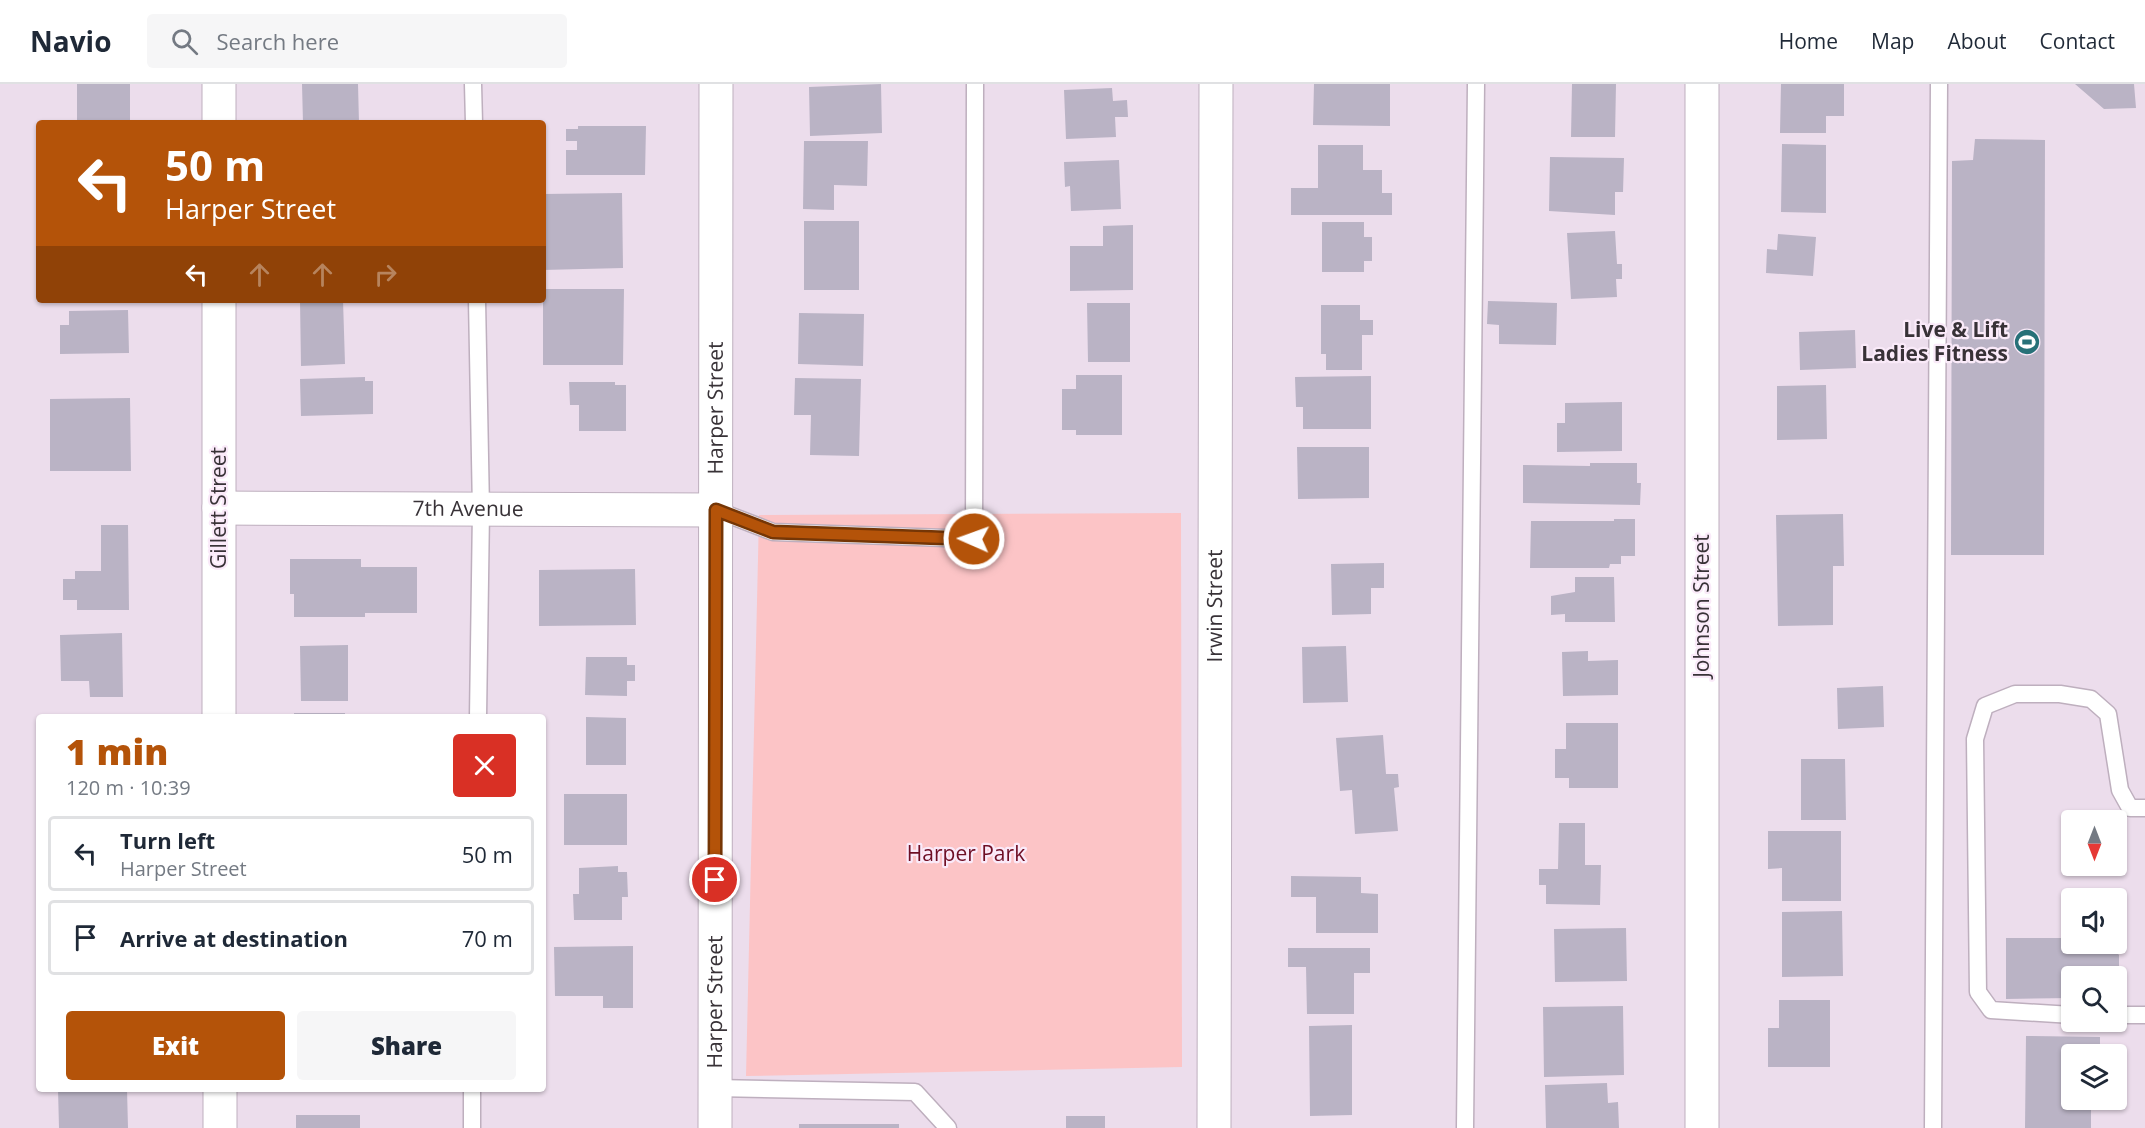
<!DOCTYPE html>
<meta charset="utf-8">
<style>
:root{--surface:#fff;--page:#f6f6f7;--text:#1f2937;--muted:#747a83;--line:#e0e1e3;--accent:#b45309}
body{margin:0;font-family:"Open Sans",sans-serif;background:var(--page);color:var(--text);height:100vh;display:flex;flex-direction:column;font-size:22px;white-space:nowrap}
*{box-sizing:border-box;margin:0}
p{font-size:20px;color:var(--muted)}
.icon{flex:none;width:33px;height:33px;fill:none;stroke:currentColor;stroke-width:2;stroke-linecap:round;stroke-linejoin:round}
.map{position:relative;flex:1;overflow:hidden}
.details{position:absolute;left:36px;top:630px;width:510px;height:378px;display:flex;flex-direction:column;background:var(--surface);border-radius:6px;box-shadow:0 2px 4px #0004}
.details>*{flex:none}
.top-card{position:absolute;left:36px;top:36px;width:510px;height:183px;border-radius:6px;box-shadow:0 2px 4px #0004;background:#b45309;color:#fff;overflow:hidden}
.needle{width:39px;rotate:180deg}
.controls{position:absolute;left:2061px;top:726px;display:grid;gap:12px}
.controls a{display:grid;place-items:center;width:66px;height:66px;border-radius:6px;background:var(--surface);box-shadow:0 2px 4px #0004;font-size:30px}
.pin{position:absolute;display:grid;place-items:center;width:51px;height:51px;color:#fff;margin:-26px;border:3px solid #fff;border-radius:50%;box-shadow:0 2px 6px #0007}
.me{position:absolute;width:66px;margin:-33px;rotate:272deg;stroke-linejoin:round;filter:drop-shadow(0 0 4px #0008)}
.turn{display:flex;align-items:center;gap:21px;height:126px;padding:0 30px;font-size:27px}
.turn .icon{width:78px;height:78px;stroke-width:2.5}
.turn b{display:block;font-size:42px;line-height:51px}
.lanes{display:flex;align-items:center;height:57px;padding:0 30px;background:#0003;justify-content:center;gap:30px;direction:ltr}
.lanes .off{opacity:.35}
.round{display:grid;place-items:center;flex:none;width:63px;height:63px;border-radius:6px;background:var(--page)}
.head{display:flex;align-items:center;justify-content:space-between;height:102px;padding:0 30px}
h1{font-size:36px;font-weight:800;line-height:45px;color:var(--accent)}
.primary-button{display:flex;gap:12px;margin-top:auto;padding:12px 30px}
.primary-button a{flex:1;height:69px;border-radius:6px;background:var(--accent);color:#fff;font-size:24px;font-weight:800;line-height:69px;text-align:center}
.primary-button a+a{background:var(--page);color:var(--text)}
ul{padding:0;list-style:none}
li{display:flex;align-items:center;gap:18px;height:75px;margin:0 12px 9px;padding:0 18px;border:3px solid var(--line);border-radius:6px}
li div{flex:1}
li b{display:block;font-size:22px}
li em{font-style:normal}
header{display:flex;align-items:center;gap:36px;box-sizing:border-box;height:84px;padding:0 30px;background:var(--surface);border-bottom:2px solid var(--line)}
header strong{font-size:28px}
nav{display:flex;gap:33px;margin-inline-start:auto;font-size:21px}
.search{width:420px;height:54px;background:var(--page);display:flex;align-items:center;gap:15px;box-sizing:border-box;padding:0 21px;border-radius:6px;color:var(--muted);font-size:22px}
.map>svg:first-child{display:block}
</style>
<header>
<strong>Navio</strong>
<div class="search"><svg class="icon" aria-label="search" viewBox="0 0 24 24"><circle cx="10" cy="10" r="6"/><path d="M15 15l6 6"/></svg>Search here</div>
<nav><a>Home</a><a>Map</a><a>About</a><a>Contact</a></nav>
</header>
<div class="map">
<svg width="2145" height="1044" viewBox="0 0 2145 1044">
<rect width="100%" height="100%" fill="#ecddec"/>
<path fill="#fcc4c6" d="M1181 429 1182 983 746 992 759 431Z"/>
<path fill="#bab3c5" d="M77 0H130V39H77Z
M302 0H358L359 39H303Z
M881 0 882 49 810 52 809 3Z
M1314 0H1390V42L1313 41Z
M1572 0H1616L1615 53H1571Z
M1781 0H1844V32H1826V49H1780Z
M2075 0H2134L2136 24 2104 25Z
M1112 4 1113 17 1127 16 1128 33H1115L1116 53 1066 55 1064 6Z
M578 42H646L645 91H566V66H577V57H566V45H578Z
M1975 55 2045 56 2044 471H1951L1952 77 1973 76Z
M804 57H868L867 102 834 101V126L803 125Z
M1782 60 1826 61V129L1781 128Z
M1318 61H1363V86H1382V109H1392V131H1291V104H1318Z
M1550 73 1624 74 1623 108H1615V131L1549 127Z
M1119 76 1121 125 1071 127 1070 102 1065 103 1064 78Z
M622 109 623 184 543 186V110Z
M804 137H859V206H804Z
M1322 138H1364V153H1372V177H1364V188H1322Z
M1133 141V206L1070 207V162H1103V142Z
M1615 147 1617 180H1622V195H1616L1617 213 1571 215 1567 149Z
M1778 150 1816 153 1813 192 1766 189 1767 165 1777 166Z
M543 205H624L623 281H543Z
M300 216H343L345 280 301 282Z
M1488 217 1557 219 1556 261 1499 260V241L1487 240Z
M1087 219H1130V278H1088Z
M1321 221H1360V236H1373V251H1362V286H1326V270H1321Z
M128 226 129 269 60 270V241H69V227Z
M799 229 864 230 863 282 798 280Z
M1855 246 1856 284 1800 286 1799 248Z
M1076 291H1122V351H1076V346H1062V305H1076Z
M1371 292V345H1303V323H1296L1295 293Z
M365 293V297H373V330L301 332 300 295Z
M795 294 861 295 859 372 810 371 811 331H794Z
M569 298H615V301H626V347H579V321H570Z
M1826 301 1827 355 1777 356V302Z
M130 314 131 387H50V315Z
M1622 318V367L1557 368V339H1565V319Z
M1297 363H1369V414L1298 415Z
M1590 379H1637V399H1641L1640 421 1523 419V381L1590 382Z
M1843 430 1844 482H1833V541L1778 542 1776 431Z
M1614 435H1635V472H1621V480H1610L1609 484H1530L1531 437H1614Z
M101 441H128L129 526H77V516H63V495H75V487H101Z
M290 475H361V483H417V529H365V533H294V510H290Z
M1384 479V504H1371V530L1332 531 1331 480Z
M635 485 636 541 539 542V486Z
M1575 493H1614L1615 538H1565V530L1551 531V512L1575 508Z
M122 549 123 613H90L89 597H61L60 551Z
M348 561V617H301L300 562Z
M1346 562 1348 618 1303 619 1302 563Z
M1588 567V577L1618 576V611L1563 612 1562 568Z
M586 573H627V581H635V597H627V612L585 611Z
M1883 602 1884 643 1838 645 1837 604Z
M294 629H345V633H294Z
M586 633 626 634V681H586Z
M1566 639H1618V704H1569V694H1555V665H1566Z
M1383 651 1386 690H1398L1399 703 1394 704 1398 747 1355 750 1352 706 1340 707 1336 654Z
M1801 675H1845L1846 736H1801Z
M564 710H627V761H564Z
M1559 739H1585V781H1601L1600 821 1546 820V801H1539V785H1558Z
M1768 747H1841V817H1782V784L1768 785Z
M618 782V788H627L628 813H622V836H574L573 810H579V784Z
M1291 792 1361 793V809L1378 810V849H1316V813H1291Z
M1842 827 1843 892 1782 893V828Z
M1626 844 1627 897 1555 898 1554 845Z
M2006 854H2072V860H2080L2082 863H2112L2119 871V901L2116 903V892H2072V914L2006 915Z
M633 862V924H603V912H555L554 863Z
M1288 864H1370V889H1354V930H1307L1306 883H1288Z
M1779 916H1830V983H1768V944H1779Z
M1623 922 1624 991 1544 993 1543 923Z
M1352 941V1031L1310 1032 1309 942Z
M2026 952 2100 953V970H2072V1016H2091V1044H2025Z
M1607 999 1608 1019 1618 1018 1619 1044H1546L1545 1001Z
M58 1005H127L128 1044H59Z
M296 1031H360V1044H296Z
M1066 1032H1105V1044H1066Z
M799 1040H899V1044H799Z"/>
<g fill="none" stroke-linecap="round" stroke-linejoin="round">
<g stroke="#beafbe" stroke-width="19">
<path id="lane" d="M473 0 474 39
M477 216 481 426 478 633
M716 426 773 448 974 455 975 0
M2072 931 1991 926 1978 908 1975 655 1985 622 2015 610H2060L2091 615 2108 630 2120 706 2130 724H2145
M2116 931H2145
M715 1004 915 1008 948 1044
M472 1044V1005
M1465 1044 1476 0
M1933 1044 1939 0"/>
</g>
<g stroke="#beafbe" stroke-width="35">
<g id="street">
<path d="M219 0V39"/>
<path d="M1702 0V1044"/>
<path d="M219 216V633"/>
<path id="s1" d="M219 424 716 426"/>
<path d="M220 1005V1044"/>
<path id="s2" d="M715 1044 716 0"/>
<path id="s3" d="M1214 1044 1216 0"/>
</g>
</g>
<use href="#lane" stroke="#fff" stroke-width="16"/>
<use href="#street" stroke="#fff" stroke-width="33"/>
</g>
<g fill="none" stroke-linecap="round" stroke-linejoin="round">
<g stroke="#753606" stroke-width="15">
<path id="route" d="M715 796 716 426 773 448 974 455"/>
</g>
<use href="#route" stroke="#b45309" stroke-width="10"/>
</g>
<defs>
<g id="stadium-disc" transform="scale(1.35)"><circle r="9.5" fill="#277178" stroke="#faeaf9"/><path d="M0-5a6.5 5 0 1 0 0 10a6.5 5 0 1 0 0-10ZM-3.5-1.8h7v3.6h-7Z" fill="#fff"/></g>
</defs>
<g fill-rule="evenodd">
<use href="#stadium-disc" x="2027" y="258"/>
</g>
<g text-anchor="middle" stroke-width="4.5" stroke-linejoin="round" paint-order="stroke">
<g font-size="21" font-weight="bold" fill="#383237" stroke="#faeaf9" text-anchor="end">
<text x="2008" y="253">Live &amp; Lift<tspan x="2008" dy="24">Ladies Fitness</tspan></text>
</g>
<g font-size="21" fill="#383237" stroke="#faeaf9">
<text dy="7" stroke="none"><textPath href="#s2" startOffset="720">Harper Street</textPath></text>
<text transform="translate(219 424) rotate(-90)" y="7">Gillett Street</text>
<text dy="7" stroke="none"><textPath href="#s1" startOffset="249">7th Avenue</textPath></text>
<text dy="7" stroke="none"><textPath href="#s3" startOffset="522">Irwin Street</textPath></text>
<text transform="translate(1702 522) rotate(-90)" y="7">Johnson Street</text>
<text dy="7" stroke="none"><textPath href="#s2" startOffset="126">Harper Street</textPath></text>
</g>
<g font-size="21" fill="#6e0e24" stroke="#faeaf9">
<text x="966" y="777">Harper Park</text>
</g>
</g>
</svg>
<div class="controls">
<a><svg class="needle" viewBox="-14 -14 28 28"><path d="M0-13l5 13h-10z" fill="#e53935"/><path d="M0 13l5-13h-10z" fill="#747a83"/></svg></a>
<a><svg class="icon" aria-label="sound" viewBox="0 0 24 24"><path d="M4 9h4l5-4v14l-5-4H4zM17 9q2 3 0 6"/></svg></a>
<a><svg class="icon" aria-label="search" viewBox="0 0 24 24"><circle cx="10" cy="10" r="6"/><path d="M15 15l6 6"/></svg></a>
<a><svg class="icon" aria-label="layers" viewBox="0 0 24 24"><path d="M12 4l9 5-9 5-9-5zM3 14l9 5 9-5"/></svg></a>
</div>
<div class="pin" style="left:715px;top:796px;background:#d93025"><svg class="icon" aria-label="arrive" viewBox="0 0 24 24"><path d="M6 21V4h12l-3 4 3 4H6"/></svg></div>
<svg class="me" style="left:974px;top:455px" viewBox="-20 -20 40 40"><circle r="17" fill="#b45309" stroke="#fff" stroke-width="3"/><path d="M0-11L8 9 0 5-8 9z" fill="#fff"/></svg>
<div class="top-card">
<div class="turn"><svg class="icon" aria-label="left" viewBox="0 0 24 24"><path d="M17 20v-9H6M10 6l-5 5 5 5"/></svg><div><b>50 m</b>Harper Street</div></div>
<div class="lanes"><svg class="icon" aria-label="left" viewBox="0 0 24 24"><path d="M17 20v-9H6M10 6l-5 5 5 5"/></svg><svg class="icon off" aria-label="ahead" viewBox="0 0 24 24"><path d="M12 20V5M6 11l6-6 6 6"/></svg><svg class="icon off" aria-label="ahead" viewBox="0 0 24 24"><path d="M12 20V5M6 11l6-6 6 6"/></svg><svg class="icon off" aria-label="right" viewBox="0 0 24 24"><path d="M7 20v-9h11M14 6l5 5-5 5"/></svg></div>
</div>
<section class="details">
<div class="head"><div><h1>1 min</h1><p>120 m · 10:39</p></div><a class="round" style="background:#d93025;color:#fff"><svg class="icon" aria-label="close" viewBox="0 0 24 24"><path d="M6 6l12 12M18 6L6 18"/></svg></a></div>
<ul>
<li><svg class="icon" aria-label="left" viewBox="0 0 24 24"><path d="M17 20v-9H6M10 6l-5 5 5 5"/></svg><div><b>Turn left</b><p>Harper Street</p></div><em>50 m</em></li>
<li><svg class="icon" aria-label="arrive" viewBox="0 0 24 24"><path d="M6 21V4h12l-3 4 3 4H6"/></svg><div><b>Arrive at destination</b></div><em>70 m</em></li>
</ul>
<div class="primary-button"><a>Exit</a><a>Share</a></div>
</section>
</div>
